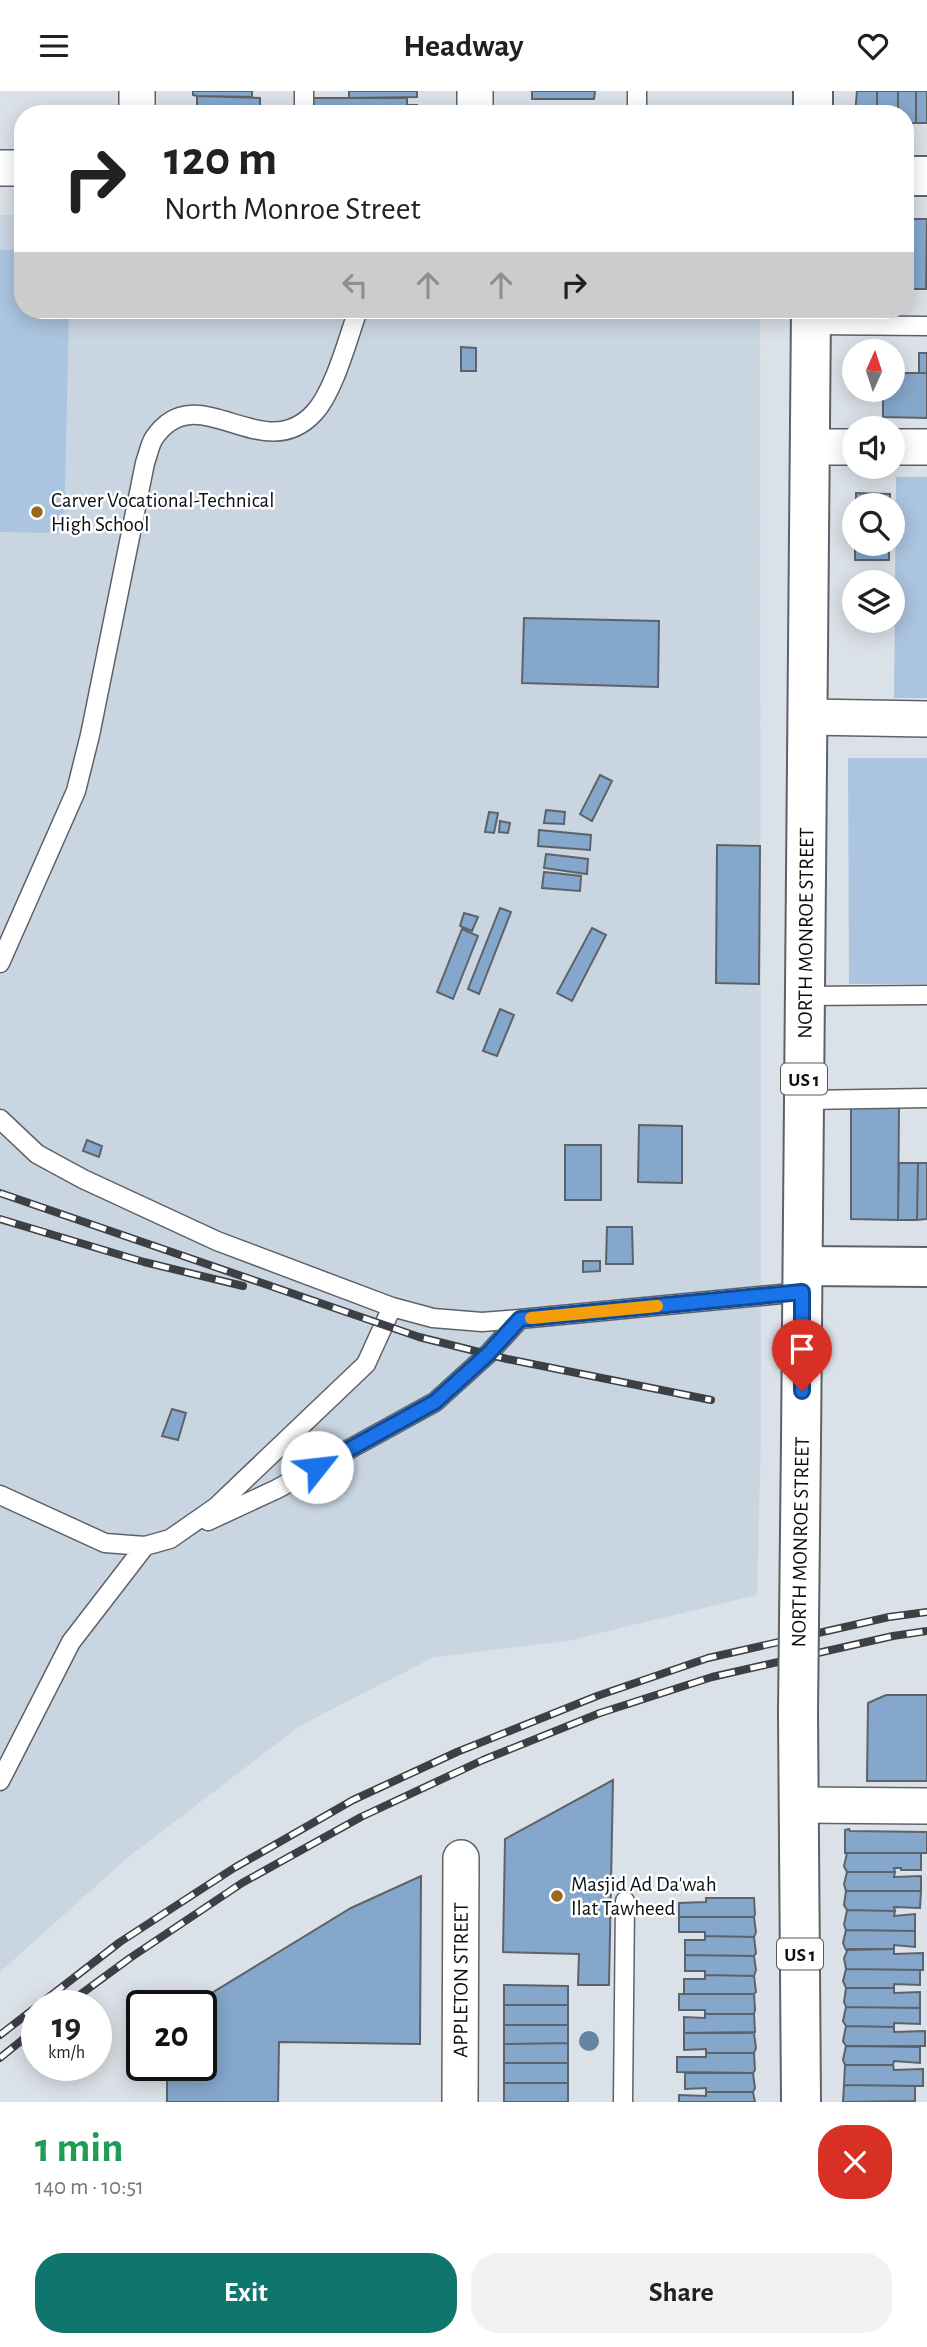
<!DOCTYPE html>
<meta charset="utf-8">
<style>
:root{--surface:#fff;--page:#f2f2f2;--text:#202124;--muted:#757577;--accent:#0f766e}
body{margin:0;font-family:"Alegreya Sans",sans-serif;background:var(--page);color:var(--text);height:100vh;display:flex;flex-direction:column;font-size:26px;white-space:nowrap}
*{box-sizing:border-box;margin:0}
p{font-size:23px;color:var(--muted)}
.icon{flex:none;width:38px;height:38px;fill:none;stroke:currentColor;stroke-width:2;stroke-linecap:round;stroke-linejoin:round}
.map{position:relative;height:2011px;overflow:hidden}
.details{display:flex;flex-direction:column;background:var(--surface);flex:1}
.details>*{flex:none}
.hud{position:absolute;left:14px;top:14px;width:900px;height:214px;border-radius:28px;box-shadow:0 4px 18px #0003;background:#fff;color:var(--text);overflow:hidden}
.needle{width:46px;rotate:3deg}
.tools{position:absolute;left:842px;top:248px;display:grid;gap:14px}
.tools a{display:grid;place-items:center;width:63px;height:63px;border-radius:50%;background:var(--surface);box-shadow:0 4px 18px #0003;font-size:35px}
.speed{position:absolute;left:21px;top:1899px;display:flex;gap:14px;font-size:35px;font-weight:700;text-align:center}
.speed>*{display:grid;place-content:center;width:91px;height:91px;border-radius:50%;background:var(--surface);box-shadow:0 4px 18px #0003;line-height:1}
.speed small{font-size:18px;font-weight:400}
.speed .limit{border:4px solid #111;border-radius:10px;background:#fff;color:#111}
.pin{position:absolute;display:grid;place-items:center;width:60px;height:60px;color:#fff;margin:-72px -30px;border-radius:50% 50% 50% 0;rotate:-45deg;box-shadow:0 0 7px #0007}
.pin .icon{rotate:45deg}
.me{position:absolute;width:77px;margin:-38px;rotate:61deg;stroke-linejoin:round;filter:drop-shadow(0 0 5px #0008)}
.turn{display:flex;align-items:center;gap:24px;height:147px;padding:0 35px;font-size:32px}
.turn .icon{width:91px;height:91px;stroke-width:2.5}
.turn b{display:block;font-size:49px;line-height:60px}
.lanes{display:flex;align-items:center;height:66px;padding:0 35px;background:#0003;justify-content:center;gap:35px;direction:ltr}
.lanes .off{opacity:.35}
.round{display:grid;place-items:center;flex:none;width:74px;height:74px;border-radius:28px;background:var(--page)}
.summary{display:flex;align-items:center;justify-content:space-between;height:119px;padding:0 35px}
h1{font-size:42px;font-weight:700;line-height:52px;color:#1e9e55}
.primary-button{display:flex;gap:14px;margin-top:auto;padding:14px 35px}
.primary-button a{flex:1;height:80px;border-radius:28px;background:var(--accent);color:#fff;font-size:28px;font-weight:700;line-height:80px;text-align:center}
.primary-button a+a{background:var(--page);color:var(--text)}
header{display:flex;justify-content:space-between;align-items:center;height:91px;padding:0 35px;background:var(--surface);font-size:32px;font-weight:700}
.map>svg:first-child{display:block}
</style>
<header><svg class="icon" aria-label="menu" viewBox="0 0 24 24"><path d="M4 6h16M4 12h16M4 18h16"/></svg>Headway<svg class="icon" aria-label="heart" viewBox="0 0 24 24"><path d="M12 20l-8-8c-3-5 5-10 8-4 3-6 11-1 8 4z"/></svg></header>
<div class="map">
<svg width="927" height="2011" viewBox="0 0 927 2011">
<rect width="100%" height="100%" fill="#dbe1e8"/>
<path fill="#c9d5e1" d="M0 124H23V219H760L761 1344 757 1504 567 1550 434 1566 301 1634 127 1767 0 1881Z"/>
<path fill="#abc4df" d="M0 159H23V219H69L64 442 0 441Z
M896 386H927V607H894Z
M848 667H927V893H849Z"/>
<path fill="#84a7cb" stroke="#5d6368" stroke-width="2" d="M193 0H252V6L197 5 193 4Z
M349 0H417V6L349 7Z
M532 0H595L594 8H532Z
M857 0H877V23H855Z
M877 0H898V23H877Z
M898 0H916V32H905V23H898Z
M916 0H927V32H916Z
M197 5 260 7V21L197 23Z
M312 7H407V14H417V23H312Z
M905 128H910L908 198H905Z
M910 128H927L926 198H908Z
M129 219H269V225L129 223Z
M461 256 476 257V280H461Z
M919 262H927V282H919Z
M892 282H927V327L883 326V299H892Z
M856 402 890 403V415H856Z
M855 453H889V469H855Z
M524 527 659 530 658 596 522 592Z
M600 684 612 690 592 730 580 723Z
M546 719 565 721 564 733 544 732Z
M489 721 498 722 494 742 485 741Z
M500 730 510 732 508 742 499 741Z
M539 739 591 744 590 759 538 755Z
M717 754 760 755 759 893 716 892Z
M546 763 588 768 587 783 544 777Z
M544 781 581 785 580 800 542 797Z
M500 817 511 821 479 903 468 898Z
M464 822 478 826 472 840 460 835Z
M592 837 606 844 572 910 557 902Z
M462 838 478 845 453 908 437 901Z
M500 918 514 924 497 965 483 960Z
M851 1015H899L898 1129 851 1128Z
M639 1034 682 1035V1092L638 1091Z
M87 1049 102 1055 99 1066 83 1060Z
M565 1054H601V1109H565Z
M899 1072H918L917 1129H898Z
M918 1072H927V1128L917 1129Z
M607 1136H632L633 1173H606Z
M583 1170H600V1180L583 1181Z
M172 1318 186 1322 178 1349 162 1345Z
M886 1604H927V1690H867L868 1612Z
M613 1689 609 1894H578L579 1863 503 1861 505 1748Z
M849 1738 850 1740 927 1741V1762H845V1739Z
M845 1762H921V1779H901V1777H894L895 1781H847L844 1775 847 1762Z
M847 1781H895L894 1786 921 1785V1800H846L844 1793Z
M421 1785 420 1953 279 1951 278 2011H167V1974H201V1914H192L351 1817Z
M846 1800H921L920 1817 894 1816 895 1820 847 1819 844 1814Z
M706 1807H754L755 1823 754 1826H679V1812L706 1811Z
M847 1819 895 1820 894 1825 915 1823V1840L846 1839 844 1834Z
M679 1826H754L756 1841 754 1846 705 1845V1841H679Z
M846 1839 915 1840V1856L894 1854V1858L846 1859 843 1852Z
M705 1845 754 1846 756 1862 754 1865 685 1864V1849H705Z
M848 1858H894V1863L923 1862V1879L846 1878 844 1867Z
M685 1864 754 1865 756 1879 754 1885 705 1884V1880H685Z
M846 1878 920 1879V1894L894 1893V1897H846L843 1890Z
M705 1884 754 1885 756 1901 754 1903H684V1888H705Z
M504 1894 568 1895V1914H504Z
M846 1897H894V1902L920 1901V1917L846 1916 844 1911Z
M679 1903H754L755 1919 754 1923H705V1919H679Z
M504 1914H568V1934H504Z
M846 1916 920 1917V1933L894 1932V1936L846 1935 843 1930Z
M705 1923H754L755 1941 684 1942V1926L705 1927Z
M504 1934H568V1952L504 1953Z
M846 1935 894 1936V1941L925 1940V1955H846L843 1950Z
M684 1942H754L756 1957 754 1962H706V1958L684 1959Z
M568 1952V1972H504V1953Z
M846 1955 920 1956V1972L894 1970 893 1974H845L843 1969Z
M706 1962H754L755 1979 753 1982 677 1981V1966H706Z
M504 1972H568V1992H504Z
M845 1974H893L894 1979 923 1978V1995L844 1994Z
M685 1982H753L755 1997 753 2001H706V1997L685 1998Z
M504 1992H568V2011H504Z
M844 1994 915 1995V2010L843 2011Z
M706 2001H753L755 2011H679V2004L706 2005Z"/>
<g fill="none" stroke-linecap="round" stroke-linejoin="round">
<g stroke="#5d6268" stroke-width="21">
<path id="service" d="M304 23V0
M637 23V0
M811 234 927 235
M0 872 76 700 90 644 145 372C148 364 150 353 154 347 197 283 262 378 314 322 334 301 348 247 358 219
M805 905 927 904
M804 1009 927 1007
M0 1028 37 1063 83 1088 217 1150 392 1216 433 1227 482 1231 520 1228 802 1201
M0 1404 105 1452 145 1455 170 1448 216 1416 366 1273 392 1216
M208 1430 277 1398 435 1311 488 1263 520 1228
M0 1690 71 1551 145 1455
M623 2011 625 1810"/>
</g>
<g stroke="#5d6268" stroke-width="38">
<g id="minor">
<path d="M137 23V0"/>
<path d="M475 23V0"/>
<path d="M0 77H23"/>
<path d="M810 356H854"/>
<path d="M892 356H927"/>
<path d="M808 626 927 628"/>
<path d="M799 1714 927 1715"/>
<path id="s1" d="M460 2011 461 1767"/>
</g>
</g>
<g stroke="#5d6268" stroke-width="42">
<path id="tertiary" d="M905 85H927
M803 1175 927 1176"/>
</g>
<g stroke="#5d6268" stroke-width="42">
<g id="primary">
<path d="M813 23V0"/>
<path id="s2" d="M801 1350 811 219"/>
<path d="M798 1621 801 2011"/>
</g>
</g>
<use href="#service" stroke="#fff" stroke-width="18"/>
<use href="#minor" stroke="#fff" stroke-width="35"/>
<use href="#tertiary" stroke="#fff" stroke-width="38"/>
<use href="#primary" stroke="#fff" stroke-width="38"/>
<g stroke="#3c3f43" stroke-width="8">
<path id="rail" d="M0 1102 419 1246 507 1268 711 1309
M0 1128 144 1171 243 1195
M66 1914 130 1867 242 1792 361 1726 483 1669 600 1622 712 1586 893 1545 927 1540
M0 1944 120 1851 234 1777 353 1709 457 1661 597 1605 708 1567 889 1526 927 1521
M0 1967 37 1937"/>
</g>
<use href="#rail" stroke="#fff" stroke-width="5" stroke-dasharray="16" stroke-linecap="butt"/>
<g stroke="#5d6268" stroke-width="42" stroke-linecap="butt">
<path id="primary-bridge" d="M798 1621 801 1350"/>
</g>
<use href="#primary-bridge" stroke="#fff" stroke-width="38"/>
</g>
<circle fill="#6485a1" cx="589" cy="1950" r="10"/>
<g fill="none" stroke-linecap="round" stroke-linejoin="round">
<g stroke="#114b97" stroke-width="18">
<path id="route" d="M317 1376 435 1311 488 1263 520 1228 802 1201V1300"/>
</g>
<use href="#route" stroke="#1a73e8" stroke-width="12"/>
<path stroke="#f59e0b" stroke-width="12" d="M531 1227 657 1215"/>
</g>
<g fill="#9b671e" stroke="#fff" stroke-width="2.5">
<circle cx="37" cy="421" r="7"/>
<circle cx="557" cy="1805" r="7"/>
</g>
<g text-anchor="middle" stroke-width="5" stroke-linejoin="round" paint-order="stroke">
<g fill="#fff" stroke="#565759" stroke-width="2">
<rect x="781" y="972.5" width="46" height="31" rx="5"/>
<rect x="777" y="1847.5" width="46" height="31" rx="5"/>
</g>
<g font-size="19" font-weight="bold" fill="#0d0f12">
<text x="804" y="995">US 1</text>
<text x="800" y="1870">US 1</text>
</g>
<g font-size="21" fill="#0d0f12" stroke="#fff" text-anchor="start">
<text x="51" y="416">Carver Vocational-Technical<tspan x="51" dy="24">High School</tspan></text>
<text x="571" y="1800">Masjid Ad Da'wah<tspan x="571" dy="24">Ilat Tawheed</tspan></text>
</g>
<g font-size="21" fill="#0d0f12" stroke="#fff">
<text dy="7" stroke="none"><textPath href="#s2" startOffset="508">NORTH MONROE STREET</textPath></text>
<text transform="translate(800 1451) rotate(-89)" y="7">NORTH MONROE STREET</text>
<text dy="7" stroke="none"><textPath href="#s1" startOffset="122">APPLETON STREET</textPath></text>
</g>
</g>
</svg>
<div class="tools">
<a><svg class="needle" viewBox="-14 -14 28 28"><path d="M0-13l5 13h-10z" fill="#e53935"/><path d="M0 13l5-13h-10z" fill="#757577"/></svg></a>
<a><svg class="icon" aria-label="sound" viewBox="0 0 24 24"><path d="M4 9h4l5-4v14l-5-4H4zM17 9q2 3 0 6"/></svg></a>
<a><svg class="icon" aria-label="search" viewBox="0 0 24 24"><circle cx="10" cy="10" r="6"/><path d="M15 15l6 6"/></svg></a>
<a><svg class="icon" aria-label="layers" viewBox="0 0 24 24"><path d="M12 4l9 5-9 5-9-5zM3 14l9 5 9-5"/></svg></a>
</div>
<div class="speed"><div>19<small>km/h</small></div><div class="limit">20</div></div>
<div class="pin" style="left:802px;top:1300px;background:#d93025"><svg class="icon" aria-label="arrive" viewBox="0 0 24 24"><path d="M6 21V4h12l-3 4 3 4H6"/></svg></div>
<svg class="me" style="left:317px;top:1376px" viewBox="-20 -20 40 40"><circle r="19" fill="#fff"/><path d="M0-13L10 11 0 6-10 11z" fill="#1a73e8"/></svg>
<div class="hud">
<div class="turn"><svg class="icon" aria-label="right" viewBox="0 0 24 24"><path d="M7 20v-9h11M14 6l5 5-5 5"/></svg><div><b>120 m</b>North Monroe Street</div></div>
<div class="lanes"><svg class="icon off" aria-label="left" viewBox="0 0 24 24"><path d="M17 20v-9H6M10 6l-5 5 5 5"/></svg><svg class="icon off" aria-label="ahead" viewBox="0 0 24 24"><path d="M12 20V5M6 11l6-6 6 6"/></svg><svg class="icon off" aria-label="ahead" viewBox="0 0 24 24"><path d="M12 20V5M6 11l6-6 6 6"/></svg><svg class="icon" aria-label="right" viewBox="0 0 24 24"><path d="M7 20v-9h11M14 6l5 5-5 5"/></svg></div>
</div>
</div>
<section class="details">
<div class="summary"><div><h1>1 min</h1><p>140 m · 10:51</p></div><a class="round" style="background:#d93025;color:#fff"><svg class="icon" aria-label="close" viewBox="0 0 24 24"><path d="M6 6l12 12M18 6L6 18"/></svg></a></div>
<div class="primary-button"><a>Exit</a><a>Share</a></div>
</section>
